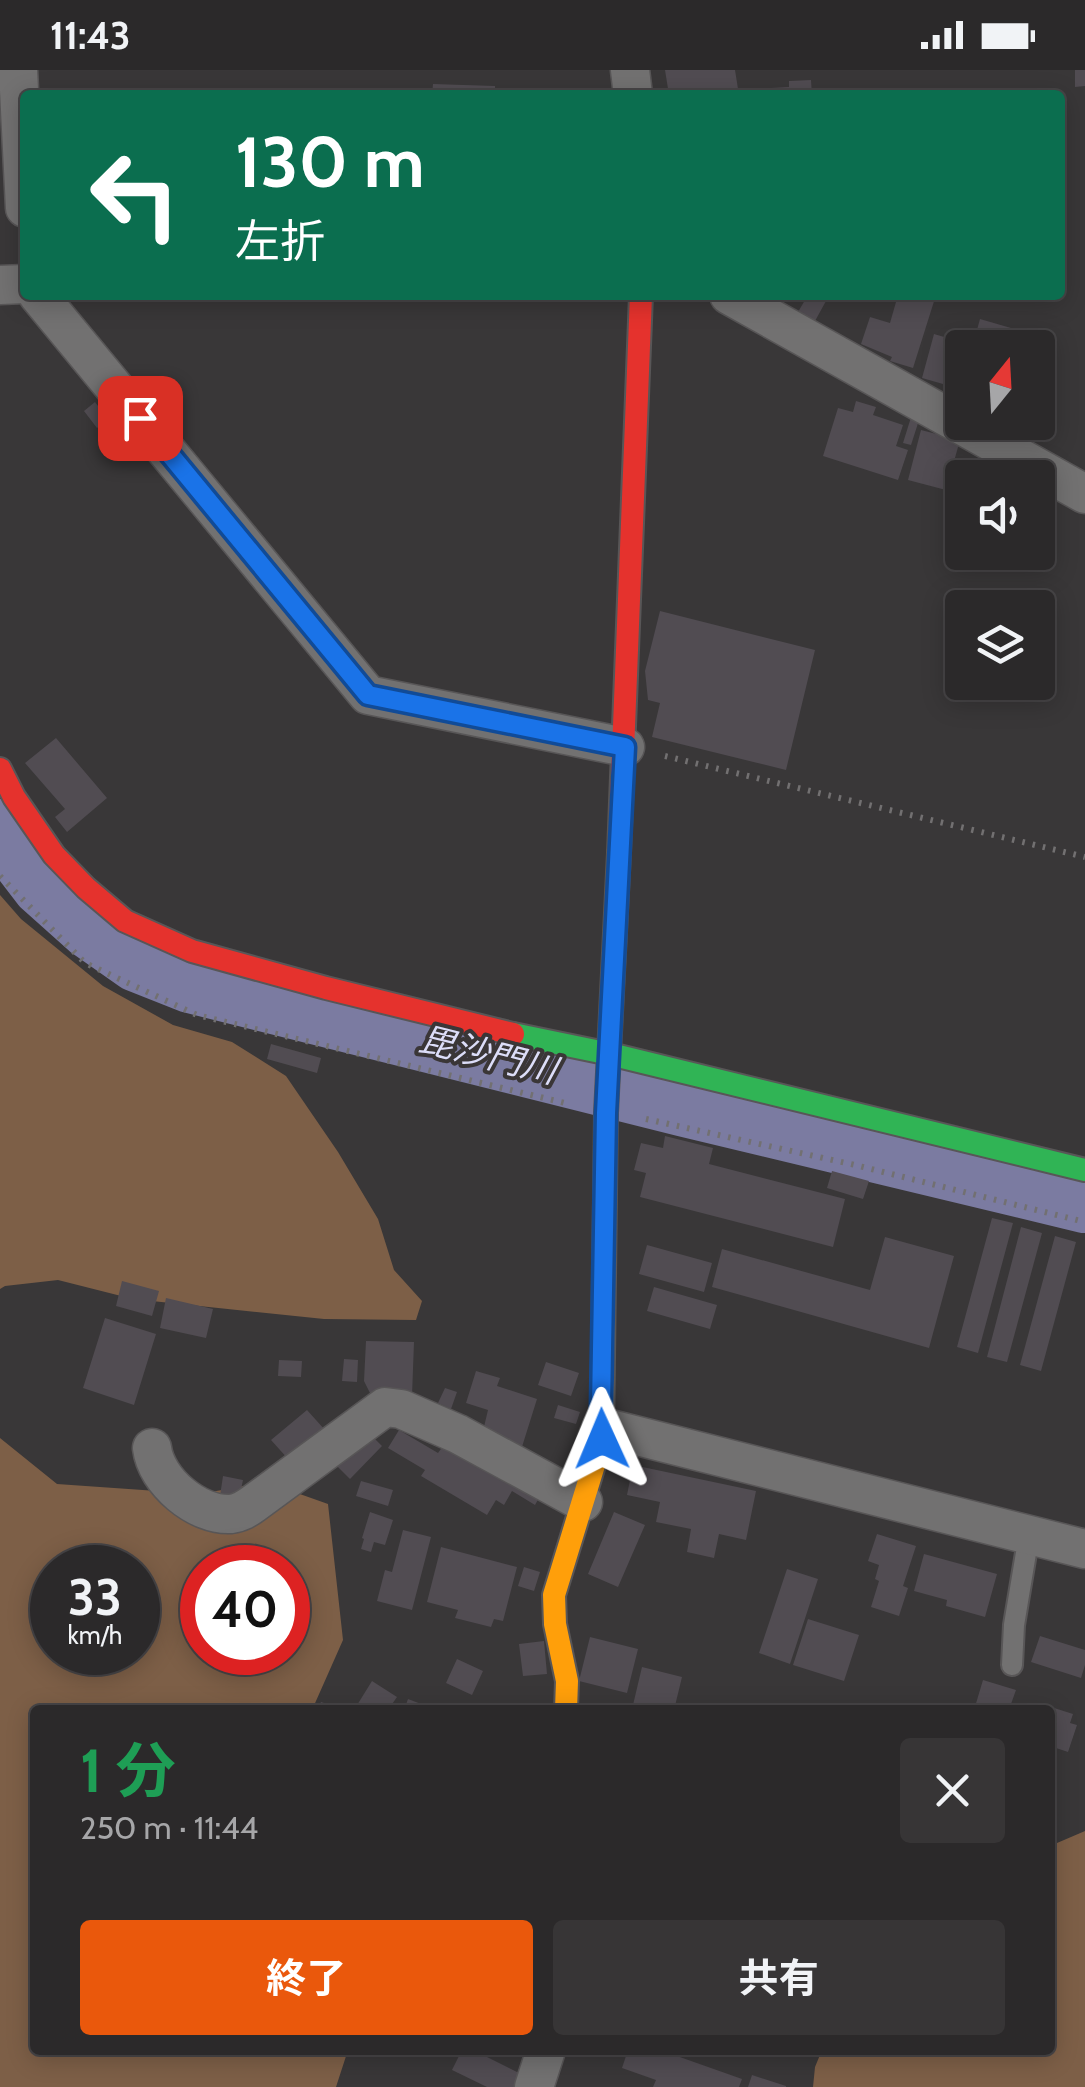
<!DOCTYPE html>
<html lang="ja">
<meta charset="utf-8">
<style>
:root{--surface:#2b292a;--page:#373536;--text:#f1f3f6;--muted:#a6a6a8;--line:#474547;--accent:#ea580c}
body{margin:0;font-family:Cabin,"Noto Sans JP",sans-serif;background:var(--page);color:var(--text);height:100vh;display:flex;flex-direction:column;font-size:38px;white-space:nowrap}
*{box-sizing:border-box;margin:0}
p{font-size:32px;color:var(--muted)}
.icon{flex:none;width:55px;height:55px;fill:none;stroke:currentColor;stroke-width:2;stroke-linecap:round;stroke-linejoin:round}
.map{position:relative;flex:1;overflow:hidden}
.panel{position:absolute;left:30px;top:1635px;width:1025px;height:350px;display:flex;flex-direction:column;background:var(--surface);border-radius:10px;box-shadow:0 5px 25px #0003,0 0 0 2px var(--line)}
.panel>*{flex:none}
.hud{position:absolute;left:20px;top:20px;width:1045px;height:210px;border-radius:10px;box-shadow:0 5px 25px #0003,0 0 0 2px var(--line);background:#0b6e4f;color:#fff;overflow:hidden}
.needle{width:65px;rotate:18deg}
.buttons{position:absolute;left:945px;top:260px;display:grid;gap:20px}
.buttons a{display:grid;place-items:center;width:110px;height:110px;border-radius:10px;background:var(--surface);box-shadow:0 5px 25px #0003,0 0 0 2px var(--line);font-size:50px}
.speed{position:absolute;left:30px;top:1475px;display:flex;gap:20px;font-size:50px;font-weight:700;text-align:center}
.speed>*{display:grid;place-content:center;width:130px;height:130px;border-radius:50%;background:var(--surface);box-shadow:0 5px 25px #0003,0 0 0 2px var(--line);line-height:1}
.speed small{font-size:25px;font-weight:400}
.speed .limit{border:15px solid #d22;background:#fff;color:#111}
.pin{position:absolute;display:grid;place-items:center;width:85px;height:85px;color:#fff;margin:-42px;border-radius:20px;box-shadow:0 5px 15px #0006}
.me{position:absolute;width:110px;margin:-55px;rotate:359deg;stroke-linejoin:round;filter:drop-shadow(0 0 8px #0008)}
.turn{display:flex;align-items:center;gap:35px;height:210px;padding:0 50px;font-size:45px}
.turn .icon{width:130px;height:130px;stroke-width:2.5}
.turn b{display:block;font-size:70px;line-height:85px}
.round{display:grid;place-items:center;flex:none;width:105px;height:105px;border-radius:10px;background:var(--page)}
.head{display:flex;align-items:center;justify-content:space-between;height:170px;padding:0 50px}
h1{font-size:60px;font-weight:700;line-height:75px;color:#1e9e55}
.button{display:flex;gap:20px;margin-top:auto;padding:20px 50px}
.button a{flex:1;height:115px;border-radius:10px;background:var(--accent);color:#fff;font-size:40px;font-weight:700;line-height:115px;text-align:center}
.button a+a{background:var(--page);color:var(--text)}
.status{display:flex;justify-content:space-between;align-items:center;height:70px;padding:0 50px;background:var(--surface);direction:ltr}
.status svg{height:28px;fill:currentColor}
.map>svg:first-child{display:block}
</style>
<div class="status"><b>11:43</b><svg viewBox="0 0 49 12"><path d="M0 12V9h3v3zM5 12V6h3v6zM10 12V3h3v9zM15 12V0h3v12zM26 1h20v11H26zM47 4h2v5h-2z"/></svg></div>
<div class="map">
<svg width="1085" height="2017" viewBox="0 0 1085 2017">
<rect width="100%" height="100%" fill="#393738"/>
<path fill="#7d5f47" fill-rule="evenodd" d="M0 825 21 849 103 916 173 955 232 972 286 1006 338 1082 378 1149 394 1200 422 1231 416 1250 324 1249 133 1229 58 1210 5 1216 0 1219Z
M0 1368 57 1414 200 1424 266 1412 328 1434 343 1570 312 1640H35V1980H348L336 2017H0ZM52 1498H138V1582H52ZM202 1498H288V1582H202Z
M1085 1761V2017H813L815 1997 822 1980H1050V1776Z"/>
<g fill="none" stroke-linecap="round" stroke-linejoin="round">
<path stroke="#7b7ba1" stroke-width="62" d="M0 760 43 816 90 858 137 891 190 912 685 1036 1085 1132"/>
</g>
<path fill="#514c52" d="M665 0H735L739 25H669Z
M1075 0H1085V16L1075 17Z
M811 10 812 25H754V19L789 17V11Z
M433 14 495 16V25H432Z
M808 225H816L826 231 815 251 798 242Z
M898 225H936L913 298 890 291 892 287 861 274 870 247 890 253Z
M980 249 1011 258 1006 274 1013 278H972Z
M934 264 961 272 950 316 922 308Z
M856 331 876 337 873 345 903 355 896 376 908 380 898 410 823 386 838 338 853 342Z
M95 332 108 349 97 358 84 341Z
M912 344 920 347 911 375 903 373Z
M921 360 960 370 946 420 908 410Z
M994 393 999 397 989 408 985 404Z
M954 405 962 408V417L951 414Z
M660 541 815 580 786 700 652 667 660 633 648 630 645 601Z
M56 668 107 728 67 762 55 747 65 739 25 693Z
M271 974 321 988 317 1003 267 989Z
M665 1066 713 1078 709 1094 845 1129 833 1177 640 1127 646 1103 634 1100 641 1073 663 1078Z
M832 1101 869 1111 863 1129 827 1118Z
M992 1148 1013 1153 978 1283 957 1277Z
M1021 1157 1042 1163 1007 1292 987 1287Z
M1055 1166 1076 1172 1041 1301 1020 1295Z
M885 1167 954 1186 929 1278 712 1217 722 1179 870 1220Z
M647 1175 712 1193 704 1222 639 1204Z
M122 1211 159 1221 152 1246 116 1236Z
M654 1217 717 1235 710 1259 647 1241Z
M166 1228 213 1239 206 1268 160 1258Z
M105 1248 156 1264 134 1335 83 1318Z
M366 1271 414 1272 412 1326 371 1325 364 1311Z
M344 1289 358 1290 357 1312 342 1311Z
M279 1290 302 1291 301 1307 278 1306Z
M546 1292 579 1303 571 1326 538 1315Z
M476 1301 500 1308 497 1316 537 1329 521 1380 483 1361 488 1340 466 1333Z
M445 1318 457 1322 451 1339 438 1333Z
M558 1335 580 1342 576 1354 554 1348Z
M307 1340 325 1360 289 1390 271 1370Z
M399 1360 438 1383 443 1376 474 1395 478 1390 540 1426 535 1435 512 1421 504 1435 496 1430 487 1445 421 1406 425 1400 388 1378Z
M369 1363 382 1376 350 1409 336 1395Z
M633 1395 756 1421 746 1470 719 1464 714 1488 687 1482 691 1459 656 1452 660 1432 627 1425Z
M223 1406 243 1410 239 1429 220 1426Z
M361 1411 393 1420 388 1436 356 1426Z
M370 1442 393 1450 385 1475 374 1472 371 1482 361 1479 364 1469 362 1468Z
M614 1442 645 1455 618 1517 588 1504Z
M403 1460 431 1467 412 1540 377 1531 385 1500 392 1502Z
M877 1464 916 1476 903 1516 908 1518 899 1546 871 1537 879 1511 875 1509 879 1495 868 1491Z
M441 1477 517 1497 503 1551 494 1549 491 1557 455 1548 458 1540 427 1532Z
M924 1484 997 1504 985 1547 946 1536 947 1530 914 1521Z
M524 1497 540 1502 534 1521 518 1516Z
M787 1499 818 1509 790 1594 759 1583Z
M808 1549 859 1565 844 1611 793 1595Z
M1040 1566 1085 1580V1595L1081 1608 1031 1592Z
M590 1567 638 1579 627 1623 579 1611Z
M544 1571 547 1604 523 1606 519 1574Z
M457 1589 483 1601 472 1625 446 1613Z
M642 1597 682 1607 674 1640H652L633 1635Z
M983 1610 1016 1620 1011 1634 1027 1640H974Z
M372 1611 397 1627 388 1640H354Z
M408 1629 437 1640H404Z
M321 1632 343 1639V1640H317Z
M1051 1637 1073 1644 1070 1653 1077 1655 1068 1682 1050 1676Z
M462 1980H473L521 2004 515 2017H487L452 2000Z
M628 1980H660L742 2009 739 2017H653L656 2010 622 1998Z
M752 2005 786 2016V2017H748Z"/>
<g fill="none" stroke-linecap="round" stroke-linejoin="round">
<g stroke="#585657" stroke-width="24">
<path id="lane" d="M1012 1595 1014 1555 1029 1465"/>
</g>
<g stroke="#585657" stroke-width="41">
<path id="street" d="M18 0 25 138
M630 0 633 25
M0 215 25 214
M38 225 368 625 625 677
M729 225 1085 424
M602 1357 1085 1479
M152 1378C156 1411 197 1446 231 1444 240 1443 246 1439 253 1434L385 1337 401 1339 458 1364 583 1432
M534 2017 546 1980"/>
</g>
<g stroke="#585657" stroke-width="26">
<path id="fast" d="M513 964 610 984 1085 1100"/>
</g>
<g stroke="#585657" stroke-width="26">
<path id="slow" d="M566 1640 567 1611 555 1554 554 1525 602 1369 606 1043 619 783"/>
</g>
<g stroke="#585657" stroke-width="26">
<path id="jam" d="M0 699 14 727 54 785 86 818 125 851 192 881 326 918 513 964
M619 783 641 225"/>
</g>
<path stroke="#727071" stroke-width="6" stroke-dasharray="2.5 8" stroke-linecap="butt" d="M665 686 1085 787
M0 806 85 893 197 945 565 1033
M646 1049 855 1095 1085 1152"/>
<use href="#lane" stroke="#727171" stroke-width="20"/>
<use href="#street" stroke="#727171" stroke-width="38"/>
<use href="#fast" stroke="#30b455" stroke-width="22"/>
<use href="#slow" stroke="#ff9f0a" stroke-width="22"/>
<use href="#jam" stroke="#e5322d" stroke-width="22"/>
</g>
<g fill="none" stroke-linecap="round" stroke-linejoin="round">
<g stroke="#114b97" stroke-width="25">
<path id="route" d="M140 348 368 625 625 677 606 1043 601 1338 602 1369"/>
</g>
<use href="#route" stroke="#1a73e8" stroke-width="18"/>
</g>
<g text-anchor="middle" stroke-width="8" stroke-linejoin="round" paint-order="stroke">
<g font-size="35" font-style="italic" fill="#dcddf8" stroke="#3a3637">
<text transform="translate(488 985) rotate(14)" y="12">毘沙門川</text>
</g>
</g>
</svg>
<div class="buttons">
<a><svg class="needle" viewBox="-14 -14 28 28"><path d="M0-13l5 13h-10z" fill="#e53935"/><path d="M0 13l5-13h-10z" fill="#a6a6a8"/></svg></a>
<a><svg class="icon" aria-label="sound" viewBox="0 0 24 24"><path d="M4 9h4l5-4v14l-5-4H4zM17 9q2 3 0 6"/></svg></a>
<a><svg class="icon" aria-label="layers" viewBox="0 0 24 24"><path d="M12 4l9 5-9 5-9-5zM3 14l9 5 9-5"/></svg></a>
</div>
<div class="speed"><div>33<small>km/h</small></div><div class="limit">40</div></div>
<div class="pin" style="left:140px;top:348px;background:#d93025"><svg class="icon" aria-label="arrive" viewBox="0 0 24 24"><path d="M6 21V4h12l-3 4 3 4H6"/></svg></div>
<svg class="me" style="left:602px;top:1369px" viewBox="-20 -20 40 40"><path d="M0-17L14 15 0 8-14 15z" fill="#1a73e8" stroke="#fff" stroke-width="4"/></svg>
<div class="hud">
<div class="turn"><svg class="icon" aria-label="left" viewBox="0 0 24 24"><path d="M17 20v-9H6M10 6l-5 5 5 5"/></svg><div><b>130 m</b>左折</div></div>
</div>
<section class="panel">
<div class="head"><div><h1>1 分</h1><p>250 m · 11:44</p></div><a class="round"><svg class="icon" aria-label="close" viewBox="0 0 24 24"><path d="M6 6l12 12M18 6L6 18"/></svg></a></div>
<div class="button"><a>終了</a><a>共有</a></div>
</section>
</div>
